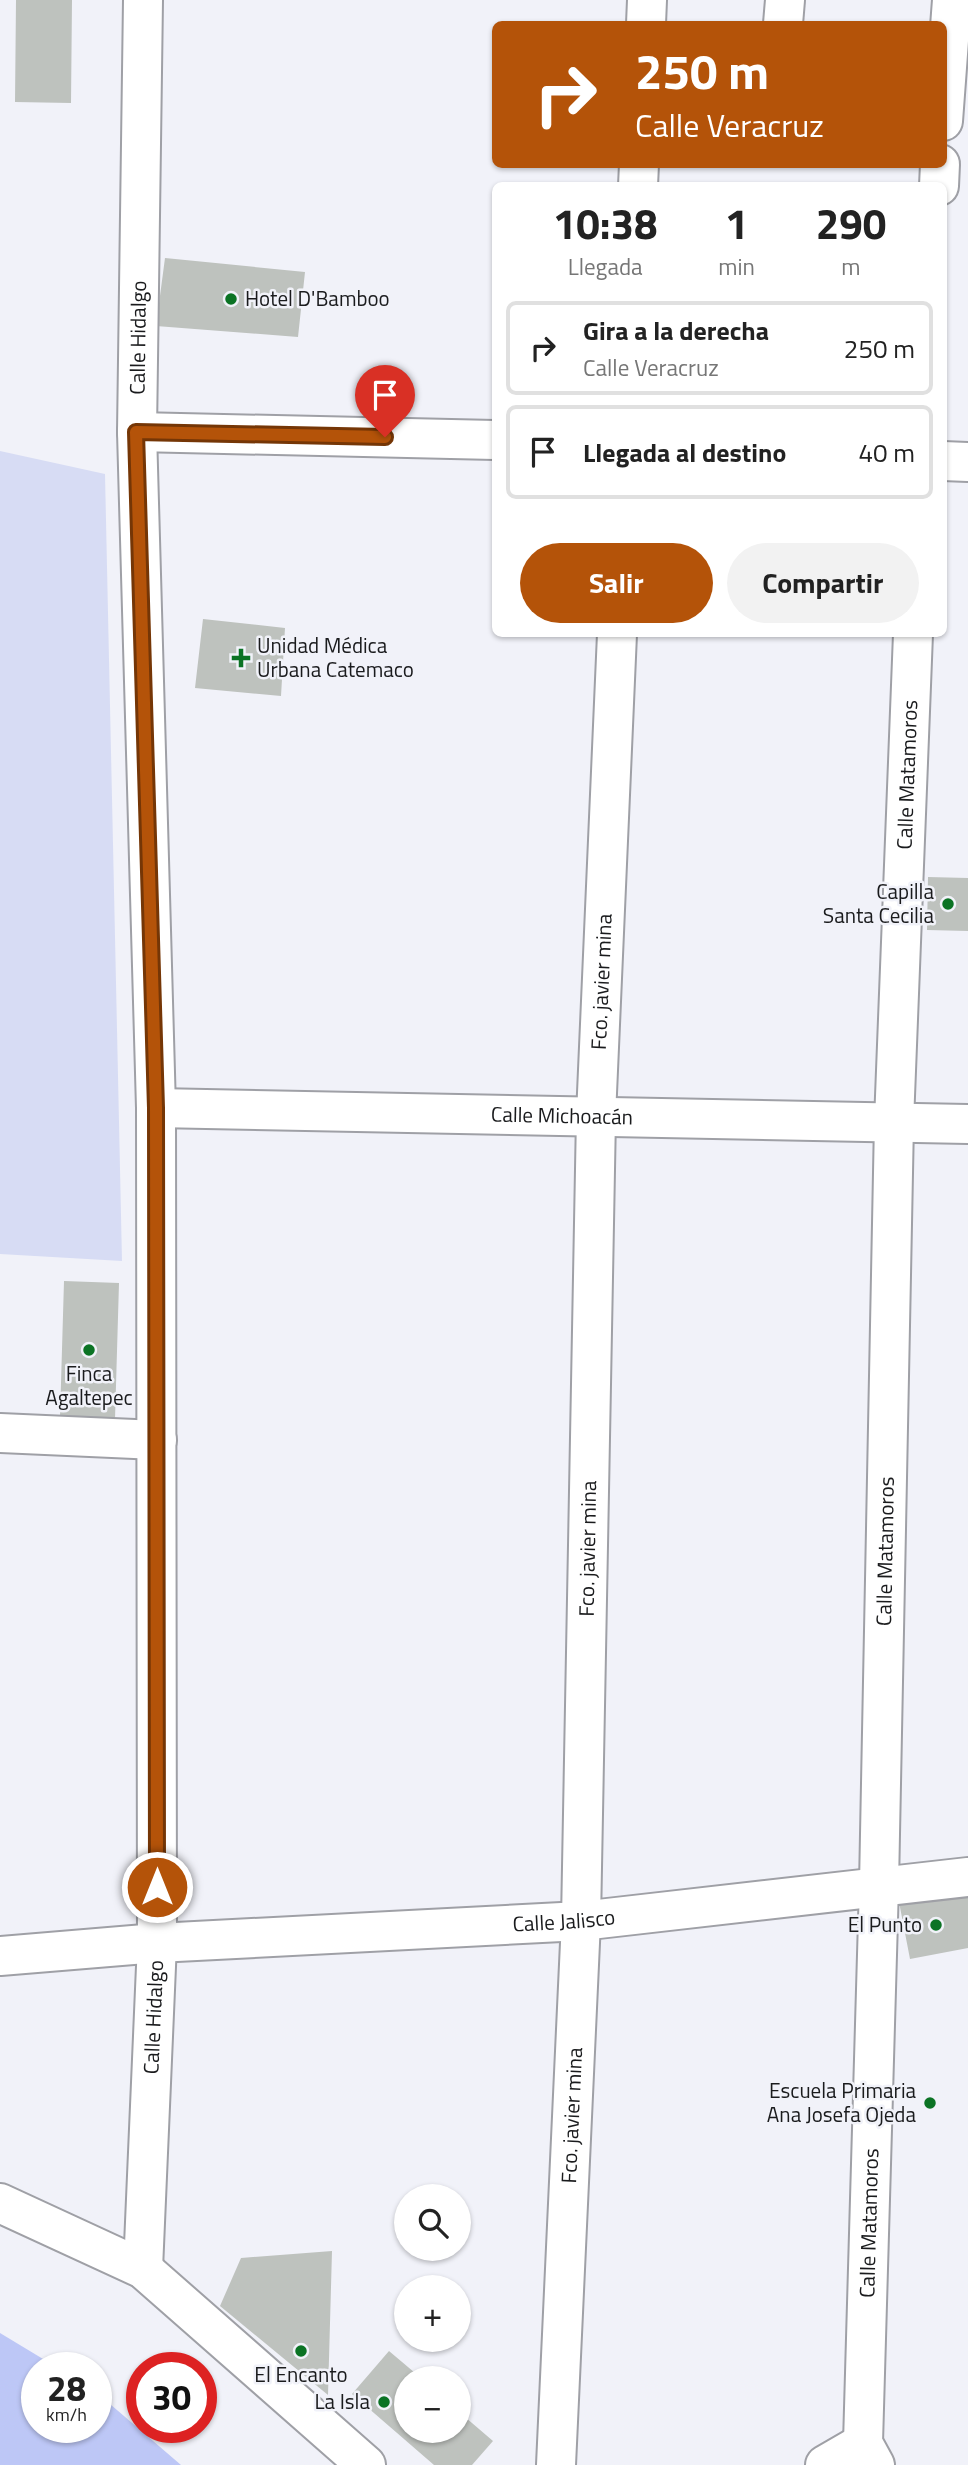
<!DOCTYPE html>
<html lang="es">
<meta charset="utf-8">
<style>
:root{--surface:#fff;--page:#f2f2f2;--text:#222;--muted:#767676;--line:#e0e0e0;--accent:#b45309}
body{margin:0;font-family:"Titillium Web",sans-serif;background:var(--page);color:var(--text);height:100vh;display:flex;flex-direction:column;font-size:26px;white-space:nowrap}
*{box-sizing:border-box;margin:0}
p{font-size:23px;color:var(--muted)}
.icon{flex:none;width:38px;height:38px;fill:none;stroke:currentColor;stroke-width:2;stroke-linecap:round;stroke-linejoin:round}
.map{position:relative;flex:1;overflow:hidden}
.drawer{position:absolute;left:492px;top:182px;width:455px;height:455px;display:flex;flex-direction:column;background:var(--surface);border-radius:10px;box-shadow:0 2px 5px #0004}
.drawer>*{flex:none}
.guide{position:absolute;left:492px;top:21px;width:455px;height:147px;border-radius:10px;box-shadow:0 2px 5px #0004;background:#b45309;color:#fff;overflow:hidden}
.tools{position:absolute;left:394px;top:2184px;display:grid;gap:14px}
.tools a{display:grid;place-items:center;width:77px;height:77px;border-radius:50%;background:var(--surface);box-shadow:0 2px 5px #0004;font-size:35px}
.speed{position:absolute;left:21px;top:2352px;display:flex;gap:14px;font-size:35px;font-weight:700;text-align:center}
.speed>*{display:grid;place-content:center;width:91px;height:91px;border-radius:50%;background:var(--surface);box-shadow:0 2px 5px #0004;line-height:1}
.speed small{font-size:18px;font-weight:400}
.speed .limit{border:10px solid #d22;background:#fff;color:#111}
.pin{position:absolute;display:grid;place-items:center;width:60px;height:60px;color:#fff;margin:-72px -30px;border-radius:50% 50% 50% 0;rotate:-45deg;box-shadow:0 0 7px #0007}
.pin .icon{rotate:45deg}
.me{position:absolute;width:77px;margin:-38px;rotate:0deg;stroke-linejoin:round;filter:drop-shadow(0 0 5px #0008)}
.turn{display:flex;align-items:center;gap:24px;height:147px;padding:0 28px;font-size:32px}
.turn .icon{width:91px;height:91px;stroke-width:2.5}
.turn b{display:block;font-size:49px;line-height:60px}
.eta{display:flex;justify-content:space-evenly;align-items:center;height:119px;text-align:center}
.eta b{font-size:42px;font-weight:700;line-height:49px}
.button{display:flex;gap:14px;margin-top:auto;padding:14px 28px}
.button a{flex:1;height:80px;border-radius:42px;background:var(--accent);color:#fff;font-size:28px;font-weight:700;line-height:80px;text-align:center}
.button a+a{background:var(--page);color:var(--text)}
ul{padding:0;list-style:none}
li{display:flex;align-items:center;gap:21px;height:94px;margin:0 14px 10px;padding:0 14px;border:4px solid var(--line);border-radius:10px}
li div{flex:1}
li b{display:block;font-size:26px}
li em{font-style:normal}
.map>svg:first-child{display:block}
</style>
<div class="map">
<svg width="968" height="2465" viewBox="0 0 968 2465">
<rect width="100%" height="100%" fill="#f1f2f9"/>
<path fill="#d7dcf4" d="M0 451 105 474 122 1261 0 1254Z"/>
<path fill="#bdc7f6" d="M0 2333 58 2368H37V2427H96V2392L181 2465H0Z"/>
<path fill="#bec2be" d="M16 0H72L71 103 15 102Z
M165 258 305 272 298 337 156 326Z
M203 619 285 628 281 696 195 688Z
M928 877 968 878V931L927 930Z
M64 1281 119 1283 115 1419 60 1417Z
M968 1889V1948L910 1959 899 1902Z
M332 2251 328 2395 220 2306 241 2258Z
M389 2351 421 2378H406V2431H458V2411L493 2441 472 2465H434L352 2394Z"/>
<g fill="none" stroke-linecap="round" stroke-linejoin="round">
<g stroke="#9fa0a6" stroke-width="42">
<g id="minor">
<path d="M646 24 647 0"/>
<path d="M783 24 785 0"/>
<path d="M943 121 952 0"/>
<path d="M638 186 639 164"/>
<path d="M939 186 940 164"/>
<path d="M137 432 495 440"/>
<path d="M943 461 968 462"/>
<path id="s1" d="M156 1108 968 1124"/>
<path d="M0 1433 157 1440"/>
<path id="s2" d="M0 1956 157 1943 581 1921 968 1877"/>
<path d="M0 2203 143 2269 366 2465"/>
<path id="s3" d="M143 2269 157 1943 156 1108 137 432 143 0"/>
<path id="s4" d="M556 2465 581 1921 596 1116 617 634"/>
<path d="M825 2465 863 2443"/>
<path id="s5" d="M875 2465 863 2443 879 1885 894 1122 913 634"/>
</g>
</g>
<use href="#minor" stroke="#fff" stroke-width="38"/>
</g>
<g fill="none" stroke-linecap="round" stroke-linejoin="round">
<g stroke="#753606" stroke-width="18">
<path id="route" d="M157 1887 156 1108 136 432 385 437"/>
</g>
<use href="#route" stroke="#b45309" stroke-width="12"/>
</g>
<g fill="#0b7324" stroke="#f1f2f9" stroke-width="2.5">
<circle cx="231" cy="299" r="7"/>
<path d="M237.5 647.5h7v7h7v7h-7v7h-7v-7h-7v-7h7z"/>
<circle cx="948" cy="904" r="7"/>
<circle cx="89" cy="1350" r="7"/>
<circle cx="936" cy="1925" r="7"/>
<circle cx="930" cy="2103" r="7"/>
<circle cx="301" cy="2351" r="7"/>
<circle cx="384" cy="2402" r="7"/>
</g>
<g text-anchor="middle" stroke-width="5" stroke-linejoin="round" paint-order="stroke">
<g font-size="21" fill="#1a1b1d" stroke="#f1f2f9" text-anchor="end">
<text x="245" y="306" text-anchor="start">Hotel D'Bamboo</text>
<text x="257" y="653" text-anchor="start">Unidad Médica<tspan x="257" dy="24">Urbana Catemaco</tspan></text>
<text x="934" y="899">Capilla<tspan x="934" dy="24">Santa Cecilia</tspan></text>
<text x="89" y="1381" text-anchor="middle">Finca<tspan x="89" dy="24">Agaltepec</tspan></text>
<text x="922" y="1932">El Punto</text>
<text x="916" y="2098">Escuela Primaria<tspan x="916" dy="24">Ana Josefa Ojeda</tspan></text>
<text x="301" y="2382" text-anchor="middle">El Encanto</text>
<text x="370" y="2409">La Isla</text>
</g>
<g font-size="21" fill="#1a1b1d" stroke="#f1f2f9">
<text dy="7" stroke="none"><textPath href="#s3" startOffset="1932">Calle Hidalgo</textPath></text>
<text dy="7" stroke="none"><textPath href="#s5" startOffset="1694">Calle Matamoros</textPath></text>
<text dy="7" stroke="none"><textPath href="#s4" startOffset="1484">Fco. javier mina</textPath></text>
<text dy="7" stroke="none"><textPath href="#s1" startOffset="406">Calle Michoacán</textPath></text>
<text dy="7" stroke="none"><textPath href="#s4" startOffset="917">Fco. javier mina</textPath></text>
<text dy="7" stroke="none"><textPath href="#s5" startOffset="917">Calle Matamoros</textPath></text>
<text dy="7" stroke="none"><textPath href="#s2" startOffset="565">Calle Jalisco</textPath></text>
<text dy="7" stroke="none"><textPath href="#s3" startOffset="252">Calle Hidalgo</textPath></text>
<text dy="7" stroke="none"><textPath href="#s4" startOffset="350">Fco. javier mina</textPath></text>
<text dy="7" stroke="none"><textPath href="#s5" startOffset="245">Calle Matamoros</textPath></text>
</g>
</g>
</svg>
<div class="tools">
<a><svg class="icon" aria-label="search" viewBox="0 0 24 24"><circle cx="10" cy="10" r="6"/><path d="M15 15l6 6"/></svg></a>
<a>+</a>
<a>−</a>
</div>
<div class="speed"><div>28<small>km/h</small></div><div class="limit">30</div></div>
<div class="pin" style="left:385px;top:437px;background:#d93025"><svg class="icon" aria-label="arrive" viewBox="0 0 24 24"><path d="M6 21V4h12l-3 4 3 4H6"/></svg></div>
<svg class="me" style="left:157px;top:1887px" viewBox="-20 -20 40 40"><circle r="17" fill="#b45309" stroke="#fff" stroke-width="3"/><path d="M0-11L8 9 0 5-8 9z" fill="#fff"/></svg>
<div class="guide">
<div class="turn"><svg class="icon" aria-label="right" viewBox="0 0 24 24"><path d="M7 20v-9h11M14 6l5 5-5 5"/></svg><div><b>250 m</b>Calle Veracruz</div></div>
</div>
<section class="drawer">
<div class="eta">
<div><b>10:38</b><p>Llegada</p></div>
<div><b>1</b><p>min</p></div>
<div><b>290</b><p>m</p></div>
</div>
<ul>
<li><svg class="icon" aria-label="right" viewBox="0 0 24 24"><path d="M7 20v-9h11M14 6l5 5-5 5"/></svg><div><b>Gira a la derecha</b><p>Calle Veracruz</p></div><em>250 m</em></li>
<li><svg class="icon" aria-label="arrive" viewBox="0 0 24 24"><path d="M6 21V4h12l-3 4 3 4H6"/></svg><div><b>Llegada al destino</b></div><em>40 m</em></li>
</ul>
<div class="button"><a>Salir</a><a>Compartir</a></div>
</section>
</div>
